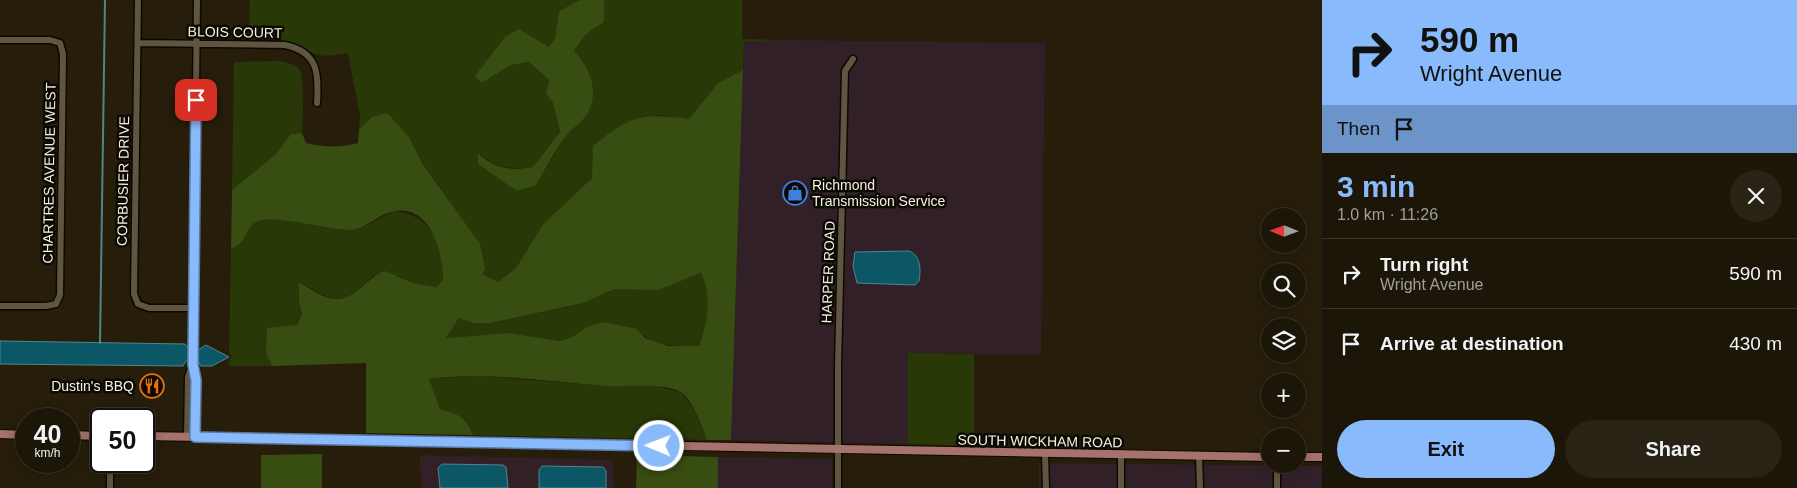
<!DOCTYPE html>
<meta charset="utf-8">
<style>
:root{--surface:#1c1608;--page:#292316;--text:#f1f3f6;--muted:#a09f9c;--line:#3a3529;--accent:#89bafc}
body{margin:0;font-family:Arial,sans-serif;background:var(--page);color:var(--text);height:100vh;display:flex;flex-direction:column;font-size:19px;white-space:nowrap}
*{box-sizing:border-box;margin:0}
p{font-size:16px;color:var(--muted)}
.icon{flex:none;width:28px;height:28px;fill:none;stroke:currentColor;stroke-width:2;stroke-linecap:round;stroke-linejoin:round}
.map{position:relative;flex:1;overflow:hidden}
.drawer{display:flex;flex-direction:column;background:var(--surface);width:475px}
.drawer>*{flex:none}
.hud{background:#89bafc;color:#111;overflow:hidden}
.needle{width:32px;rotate:271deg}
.fabs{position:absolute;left:1261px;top:208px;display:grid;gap:10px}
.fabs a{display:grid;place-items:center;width:45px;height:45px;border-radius:50%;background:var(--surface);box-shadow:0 2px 12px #0003,0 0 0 1px var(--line);font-size:25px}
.speed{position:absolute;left:15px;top:408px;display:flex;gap:10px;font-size:25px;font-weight:700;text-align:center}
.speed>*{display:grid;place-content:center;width:65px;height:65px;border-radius:50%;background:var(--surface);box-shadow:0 2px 12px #0003,0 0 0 1px var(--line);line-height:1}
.speed small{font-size:12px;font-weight:400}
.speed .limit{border:2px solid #111;border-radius:8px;background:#fff;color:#111}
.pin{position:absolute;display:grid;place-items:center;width:42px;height:42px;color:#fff;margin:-21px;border-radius:10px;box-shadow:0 2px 8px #0006}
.me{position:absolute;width:55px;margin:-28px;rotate:271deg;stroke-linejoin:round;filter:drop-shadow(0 0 4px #0008)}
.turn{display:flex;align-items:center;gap:18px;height:105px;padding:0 15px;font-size:22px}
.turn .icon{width:65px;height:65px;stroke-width:2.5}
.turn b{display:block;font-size:35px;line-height:42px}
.then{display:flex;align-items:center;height:48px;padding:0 15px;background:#0003;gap:10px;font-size:19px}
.round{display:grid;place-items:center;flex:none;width:52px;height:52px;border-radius:26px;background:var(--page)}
.headline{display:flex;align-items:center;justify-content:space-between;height:85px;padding:0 15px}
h1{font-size:30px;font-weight:700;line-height:38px;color:var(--accent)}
.cta{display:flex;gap:10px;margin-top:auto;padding:10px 15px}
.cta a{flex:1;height:58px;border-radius:30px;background:var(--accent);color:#111;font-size:20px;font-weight:700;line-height:58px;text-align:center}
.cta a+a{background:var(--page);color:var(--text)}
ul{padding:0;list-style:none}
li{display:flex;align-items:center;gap:15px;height:70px;padding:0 15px;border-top:1px solid var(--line)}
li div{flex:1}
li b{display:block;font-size:19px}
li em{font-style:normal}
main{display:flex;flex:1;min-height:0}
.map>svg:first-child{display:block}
</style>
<main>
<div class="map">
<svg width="1322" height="488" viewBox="0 0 1322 488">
<rect width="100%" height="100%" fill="#261e0b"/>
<path fill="#322028" d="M782 40 1045 43 1041 355 908 353V444L731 440 744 42Z
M718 457 832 459V486L831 488H718Z
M1039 463 1322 466V488H1039Z"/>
<path fill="#332026" d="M420 455 613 460 614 488H421Z"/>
<path fill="#283907" d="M250 0H580L559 11 555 38 549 47 519 29 482 83 511 65 529 62 549 80 546 93 553 103 560 132 533 167C511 170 495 168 479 153V164L536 185 566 135 586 116 574 51 585 35 604 22V0H742V39L782 40 744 42 743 70 718 83 689 119 658 115 543 224 516 268 498 282 482 274 448 198 422 163 409 137 372 117 359 129 360 116 348 53C340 54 328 57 320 55 298 50 275 32 249 37Z
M279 61C286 63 296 63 300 70 304 75 303 124 302 133L291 134 275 155 232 190 234 62Z
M395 211C433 216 443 245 443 280L436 287 413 283 398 276 374 275C341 307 337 304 300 282L299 301 302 314 297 325 266 353 272 366H229V360L232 356 229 354 231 249C250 242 244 226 259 221 278 215 327 230 350 230 367 229 380 216 395 211Z
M702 273C713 304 708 316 699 346 676 346 654 348 637 329L587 327 572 337 560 341 508 333 446 338 459 318 473 323H492L583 303 615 289H658Z
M908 353 974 354V446L908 444Z
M479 376 608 386H656L682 393 694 410 707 440 473 435C465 416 459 414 440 409L428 379Z"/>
<path fill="#384d11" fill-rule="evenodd" d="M580 0H604V22L585 35 574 51C591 68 601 95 585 117 580 124 571 129 566 136 554 151 546 169 536 185L517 191 478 164V153C495 169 510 171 533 167L560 132 553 103 546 93 549 80 529 62 511 65 482 83 475 76 505 37 519 29 549 47 555 38 559 11Z
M743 70 731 440H707C702 427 693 401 682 393 667 382 625 387 607 386 548 382 487 371 429 379L440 409C459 414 465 416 473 435L366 433V363L272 366 266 353 267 328 297 325 302 314 299 301V282C321 295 336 309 359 289 368 282 374 275 385 271L413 283 436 287 443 280C443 253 431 205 395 211 377 214 368 229 350 230 328 230 276 215 259 221 243 227 250 242 231 249L232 190 275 155 291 134 302 133 306 143C321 147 342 148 358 143L359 129 372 117 387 113 409 137 422 163 480 244 485 269 482 274 498 282 516 268 543 224 592 178 593 146C631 115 642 113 689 119L718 83ZM701 273C713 298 707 321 699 346H668L645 338 637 329 603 322 587 327 572 337 560 341 508 333 446 338 459 318 473 323H491L583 303 615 289 658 290Z
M322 454V488H261V455Z
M637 455 718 457V488H636Z"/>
<path fill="#0c5765" stroke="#52858b" d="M909 251C921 256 921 269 919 281L915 285 857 283 853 266 855 252Z
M0 341 185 344 189 350H198L206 345 229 357 212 366H201L198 361H186L183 366 0 364Z
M442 464 503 465 506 467 508 488H440L438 468Z
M542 466 603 467 606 471V488H539V470Z"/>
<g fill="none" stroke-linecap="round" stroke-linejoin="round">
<path stroke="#52858b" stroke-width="2" d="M100 343 105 0"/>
<g stroke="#0f0800" stroke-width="9">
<path id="minor" d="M138 0 134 294 138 304 149 308H194
M0 40H50L60 43 63 54 60 295 56 304 46 306H0
M138 43 285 45C318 52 319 73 317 103
M187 437 188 377 192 366
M195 437 197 380 193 365 197 0
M1045 454 1046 488
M1121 454V488
M1199 456 1200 488
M110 461V488
M1277 464V488
M838 488V366L845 71 853 59"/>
</g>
<g stroke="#0f0800" stroke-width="10">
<path id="major" d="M0 434 26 435
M69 435 101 436
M144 436 1270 457
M1298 457H1322"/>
</g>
<use href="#minor" stroke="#5e5641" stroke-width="6"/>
<use href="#major" stroke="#a5726c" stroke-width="8"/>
</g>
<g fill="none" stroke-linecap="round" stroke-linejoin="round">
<g stroke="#5979a4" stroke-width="12">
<path id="route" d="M196 100 193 365 196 380 195 437 659 446"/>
</g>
<use href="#route" stroke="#89bafc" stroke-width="9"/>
</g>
<defs>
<g id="shop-ring" transform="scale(1.25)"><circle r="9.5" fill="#0c0903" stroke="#3f7fe0" stroke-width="1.5"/><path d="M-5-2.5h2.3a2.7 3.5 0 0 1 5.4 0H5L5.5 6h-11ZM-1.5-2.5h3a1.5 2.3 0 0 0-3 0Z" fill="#3f7fe0"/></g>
<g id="restaurant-ring" transform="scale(1.25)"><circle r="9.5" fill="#0c0903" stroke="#e8710a" stroke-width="1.5"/><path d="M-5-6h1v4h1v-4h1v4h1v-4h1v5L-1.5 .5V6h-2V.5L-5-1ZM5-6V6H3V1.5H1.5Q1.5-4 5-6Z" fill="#e8710a"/></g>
</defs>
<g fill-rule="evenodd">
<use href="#shop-ring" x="795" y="193"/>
<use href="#restaurant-ring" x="152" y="386"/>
</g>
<g text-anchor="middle" stroke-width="5" stroke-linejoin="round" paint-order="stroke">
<g font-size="14" fill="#f6f1e4" stroke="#0c0903">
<text transform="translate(235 32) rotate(1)" y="5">BLOIS COURT</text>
<text transform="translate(49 173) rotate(-89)" y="5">CHARTRES AVENUE WEST</text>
<text transform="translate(123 181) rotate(-89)" y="5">CORBUSIER DRIVE</text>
<text transform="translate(828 272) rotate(-88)" y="5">HARPER ROAD</text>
<text transform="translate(1040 441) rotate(1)" y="5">SOUTH WICKHAM ROAD</text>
</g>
<g font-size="14" fill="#f6f1e4" stroke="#0c0903" text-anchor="start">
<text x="812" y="190">Richmond<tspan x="812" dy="16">Transmission Service</tspan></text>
<text x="134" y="391" text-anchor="end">Dustin's BBQ</text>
</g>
</g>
</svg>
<div class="fabs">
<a><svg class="needle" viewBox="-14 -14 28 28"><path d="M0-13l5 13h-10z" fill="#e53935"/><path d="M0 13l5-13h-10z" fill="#a09f9c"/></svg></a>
<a><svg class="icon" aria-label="search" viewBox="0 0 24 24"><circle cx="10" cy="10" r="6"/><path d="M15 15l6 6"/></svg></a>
<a><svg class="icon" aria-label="layers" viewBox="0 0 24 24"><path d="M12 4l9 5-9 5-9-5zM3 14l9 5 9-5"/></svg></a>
<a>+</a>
<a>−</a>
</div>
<div class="speed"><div>40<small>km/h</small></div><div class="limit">50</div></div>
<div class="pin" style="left:196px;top:100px;background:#d93025"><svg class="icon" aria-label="arrive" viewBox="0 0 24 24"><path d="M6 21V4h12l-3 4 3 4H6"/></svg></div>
<svg class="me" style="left:659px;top:446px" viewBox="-20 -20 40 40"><circle r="17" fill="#89bafc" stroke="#fff" stroke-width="3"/><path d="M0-11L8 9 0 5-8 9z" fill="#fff"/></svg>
</div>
<section class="drawer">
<div class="hud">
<div class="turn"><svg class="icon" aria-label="right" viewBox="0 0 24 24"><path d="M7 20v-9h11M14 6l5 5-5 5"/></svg><div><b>590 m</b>Wright Avenue</div></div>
<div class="then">Then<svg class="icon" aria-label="arrive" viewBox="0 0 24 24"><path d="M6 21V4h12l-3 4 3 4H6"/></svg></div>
</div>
<div class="headline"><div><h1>3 min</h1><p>1.0 km · 11:26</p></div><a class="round"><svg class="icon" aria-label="close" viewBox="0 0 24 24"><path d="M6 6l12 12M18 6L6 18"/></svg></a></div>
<ul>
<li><svg class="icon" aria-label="right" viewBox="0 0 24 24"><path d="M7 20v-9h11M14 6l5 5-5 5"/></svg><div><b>Turn right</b><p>Wright Avenue</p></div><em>590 m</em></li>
<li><svg class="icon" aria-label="arrive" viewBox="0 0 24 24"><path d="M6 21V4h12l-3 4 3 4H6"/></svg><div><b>Arrive at destination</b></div><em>430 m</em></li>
</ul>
<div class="cta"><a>Exit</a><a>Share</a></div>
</section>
</main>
